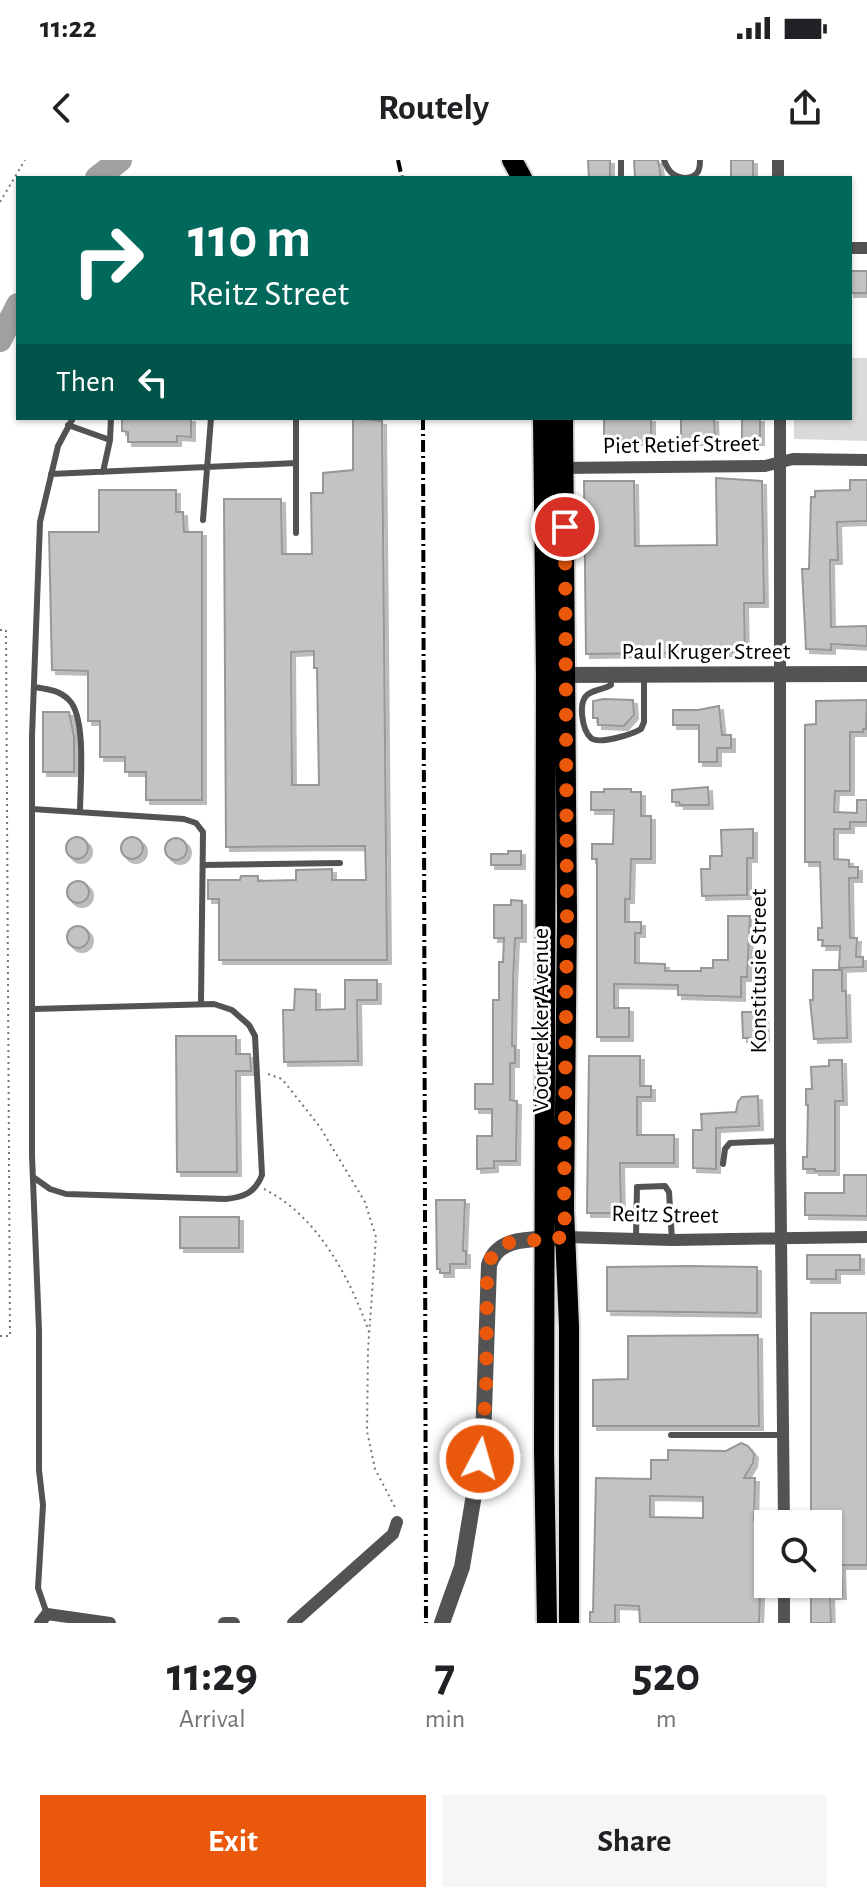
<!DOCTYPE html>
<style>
:root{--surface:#fff;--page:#f6f6f6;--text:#202124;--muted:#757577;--accent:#ea580c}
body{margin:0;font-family:"Alegreya Sans",sans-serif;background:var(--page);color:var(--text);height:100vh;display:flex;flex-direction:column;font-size:30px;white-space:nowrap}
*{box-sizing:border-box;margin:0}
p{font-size:26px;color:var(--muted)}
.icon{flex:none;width:44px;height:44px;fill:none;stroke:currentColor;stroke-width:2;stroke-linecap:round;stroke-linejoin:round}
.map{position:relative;height:1463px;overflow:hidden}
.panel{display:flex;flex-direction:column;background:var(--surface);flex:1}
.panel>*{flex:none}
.guide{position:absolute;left:16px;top:16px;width:836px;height:244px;border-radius:0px;box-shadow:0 2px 6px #0004;background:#00695c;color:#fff;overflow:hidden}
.buttons{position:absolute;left:754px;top:1350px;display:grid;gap:16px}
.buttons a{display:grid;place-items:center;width:88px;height:88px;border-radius:0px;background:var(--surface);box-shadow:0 2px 6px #0004;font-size:40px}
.pin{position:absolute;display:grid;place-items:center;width:68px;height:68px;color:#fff;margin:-34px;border:4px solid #fff;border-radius:50%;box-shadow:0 2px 8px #0007}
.me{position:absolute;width:88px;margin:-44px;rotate:6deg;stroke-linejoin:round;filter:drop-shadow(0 0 6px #0008)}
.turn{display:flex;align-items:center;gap:28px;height:168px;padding:0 40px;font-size:36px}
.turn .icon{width:104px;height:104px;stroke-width:2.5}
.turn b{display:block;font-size:56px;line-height:68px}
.then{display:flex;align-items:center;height:76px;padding:0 40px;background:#0003;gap:16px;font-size:30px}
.eta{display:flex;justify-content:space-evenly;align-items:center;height:136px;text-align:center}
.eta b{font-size:48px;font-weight:700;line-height:56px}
.action{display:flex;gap:16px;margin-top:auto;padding:16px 40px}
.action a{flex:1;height:92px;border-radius:0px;background:var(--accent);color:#fff;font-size:32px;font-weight:700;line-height:92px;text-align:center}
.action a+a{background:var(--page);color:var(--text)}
.status{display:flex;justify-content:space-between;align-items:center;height:56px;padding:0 40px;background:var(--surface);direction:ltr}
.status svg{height:22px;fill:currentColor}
header{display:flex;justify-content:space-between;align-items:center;height:104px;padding:0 40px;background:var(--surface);font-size:36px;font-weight:700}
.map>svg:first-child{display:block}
</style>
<div class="status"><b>11:22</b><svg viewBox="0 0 49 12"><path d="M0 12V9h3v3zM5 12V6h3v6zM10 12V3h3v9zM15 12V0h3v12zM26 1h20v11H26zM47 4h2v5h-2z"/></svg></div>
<header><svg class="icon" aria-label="back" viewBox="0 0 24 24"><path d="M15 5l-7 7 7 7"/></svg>Routely<svg class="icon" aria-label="share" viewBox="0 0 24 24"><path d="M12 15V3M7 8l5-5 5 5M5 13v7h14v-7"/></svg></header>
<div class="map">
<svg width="867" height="1463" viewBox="0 0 867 1463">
<defs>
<filter id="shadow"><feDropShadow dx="4" dy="4" stdDeviation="0" flood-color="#0004"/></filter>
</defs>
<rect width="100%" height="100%" fill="#fff"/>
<path fill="#dadada" d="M850 198H867V281L794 279V258H850Z"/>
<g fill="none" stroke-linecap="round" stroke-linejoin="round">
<path stroke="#a1a1a1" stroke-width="24" d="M97 18 120 0
M0 180 18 145"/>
</g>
<path fill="#c3c3c3" stroke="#979797" stroke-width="2" fill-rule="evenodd" filter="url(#shadow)" d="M588 0H610V18H589Z
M634 0H658L661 18H635Z
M731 0H753V18H731Z
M850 111H867V133H850Z
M122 258H191V277L177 276V282H128V272L122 271Z
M353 258 382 261 387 800H219V739H208V720H240L241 716H258V721L296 720V710L332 709V720H366L365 686 226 687 224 339H281L282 394H312L311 333H323V313L353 310ZM314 491V508H317L319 625H292L291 492Z
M604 258H651V281H604Z
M681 258H714L715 281H681Z
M742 258H760V281H742Z
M716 318 762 321 764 443H744L745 492 586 494 584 321H634L635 386 717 385Z
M850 320H867V361L837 362 838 400H830L831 467 867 466V486L831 484V490L806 489 802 409H809L811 337H815V331L850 330Z
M99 330H176V352H183L184 372H202V640H146V612H125V597H100V561H88V511L52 510 49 372H99Z
M604 539 633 540 634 555 624 566 598 565V558H593V541Z
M867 540 866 569H863V572H850V631H835L834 652 857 653V640H867V662H850V669H834V699L849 700V707H858V718H849L850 778H857L856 797H863V807L839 808 840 786H822L823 780H818V768H822L820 702H805V565L816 564V541Z
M719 546 722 575H731V588H717V602H699V565H673V550H698Z
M43 552H69L74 576V612H43Z
M708 627 709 645H680L679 642H672V630Z
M604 629H631V632H641V656H651V699H631L630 739H625V762H641V773H635V803L665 804V811H701V808H713V800H728V756H750L747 817H741V837L678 835V825L614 824V848H629V877H597V699H592V684H613L614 650H591V632H604Z
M753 669V698H747V735L702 736 701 709H710V696H722L721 670Z
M66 688a11 11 0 1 1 22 0a11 11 0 1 1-22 0Z
M121 688a11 11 0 1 1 22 0a11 11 0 1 1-22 0Z
M165 689a11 11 0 1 1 22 0a11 11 0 1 1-22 0Z
M508 691H521V705H491V694H508Z
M67 732a11 11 0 1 1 22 0a11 11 0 1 1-22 0Z
M511 740 522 741V778H515L513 822 512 886H515V903H510V940L517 941 516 1001H494V1008L477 1009V976H492V949H475V924H493V840H499V802H503L504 778H494V745H511Z
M67 777a11 11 0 1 1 22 0a11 11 0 1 1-22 0Z
M813 810H842V831H846L847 878 814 879 810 840H813Z
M345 820H377V840H357L358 901 284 902 283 850H294L295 829 316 830V850L345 849Z
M742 852H764L765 878H743Z
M176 876H236V894H250L251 911H236L237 1012H177Z
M589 896H640V926H651V937H637V975H674V1003H620L621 1053H587Z
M829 900H842L843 941H835V1011H815V1009H803V997H807L808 945H806V929H812L811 907 829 906Z
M758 936 759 966 716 968V1009L693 1008V970H702L701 954 736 952 738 942 742 937Z
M844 1015H867V1056L805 1055V1033H844Z
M436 1040H465L463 1091H466V1104H450V1113H440V1109H437Z
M180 1057H239V1088H180Z
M807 1095H860V1110H836V1119H807Z
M688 1106 757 1107V1153L607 1151V1107Z
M811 1153H867V1405H841L842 1435H830L831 1463H811V1424H828V1364H811Z
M758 1175 759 1266H593V1220L628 1219V1176Z
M741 1283 748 1286 754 1294 753 1303 744 1318H755L754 1360H763L759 1463H640L639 1446 615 1445V1463H590V1452H593L596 1318 651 1319V1300H668V1290L726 1291ZM650 1336 703 1337V1358L650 1357Z"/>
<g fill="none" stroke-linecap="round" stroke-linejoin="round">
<g stroke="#dbdbdb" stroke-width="24">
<path id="primary" d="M512 0 522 18
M543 258 546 515 544 1291 547 1463
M563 258 567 757 564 1050 569 1166V1463"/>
</g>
<path stroke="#757575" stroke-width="2" stroke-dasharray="2 4" stroke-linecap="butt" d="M0 42 25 0
M0 470H6L10 1176H0
M268 914 282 919 320 967 365 1042 376 1077 368 1190 367 1271 375 1309 396 1349
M264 1029C318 1056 350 1118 369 1172"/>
<path stroke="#535353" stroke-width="6" d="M664 0C668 11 673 17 685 18
M621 18V0
M686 18C698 16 700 11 700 0
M68 265 110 280
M103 312 110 280 111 258
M51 314 296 303
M203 360 211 258
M296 373V258
M610 516 611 525C603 530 594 529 587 535 578 543 582 570 591 578 599 585 633 574 641 569L644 562V515
M34 527C47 529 59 530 69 540 87 558 80 626 80 652
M32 649 184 659 196 663 203 672 201 842
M203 705 340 703
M723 1004 725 989 730 983 779 981
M33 1017 50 1029 66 1034 226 1039C244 1037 255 1033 262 1015L255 876 249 865 232 850 214 844 34 849
M636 1077 637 1027 665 1026 669 1032 672 1080
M671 1275H784
M47 1454 38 1428 43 1345 39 1310V1170L32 996V576L40 362 58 286 73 258"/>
<path stroke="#535353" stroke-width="12" d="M778 18V0
M850 88H867
M780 258V981L784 1364
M558 308 765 306 793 299 867 300
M566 1077 672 1080 867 1077
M784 1424V1463
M40 1463 47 1454 110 1463
M224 1463H234
M293 1463 393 1374 397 1362"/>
<path stroke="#535353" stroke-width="16" d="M555 515 867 514
M442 1463 462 1407 483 1280 489 1105C499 1073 539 1081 566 1077"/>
<use href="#primary" stroke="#000" stroke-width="20"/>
<path stroke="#000" stroke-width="4" stroke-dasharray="12 4 2 4" stroke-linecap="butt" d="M398 0 402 18
M423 258 426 1463"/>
</g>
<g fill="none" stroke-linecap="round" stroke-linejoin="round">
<path stroke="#ea580c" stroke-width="14" stroke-dasharray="0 25.2" d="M480 1299 486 1233 487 1115 492 1094 506 1083 566 1077 564 1050 567 757 565 367"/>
</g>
<g text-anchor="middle" stroke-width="6" stroke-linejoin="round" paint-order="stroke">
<g font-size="24" fill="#000" stroke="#fff">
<text transform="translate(681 284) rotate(-1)" y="8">Piet Retief Street</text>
<text x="706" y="499">Paul Kruger Street</text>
<text transform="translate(758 811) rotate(-90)" y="8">Konstitusie Street</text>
<text transform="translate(540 860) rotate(-90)" y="8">Voortrekker Avenue</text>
<text transform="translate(665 1054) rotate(1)" y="8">Reitz Street</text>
</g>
</g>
</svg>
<div class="buttons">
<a><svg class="icon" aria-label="search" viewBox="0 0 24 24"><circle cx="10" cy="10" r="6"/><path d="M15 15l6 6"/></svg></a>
</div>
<div class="pin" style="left:565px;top:367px;background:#d93025"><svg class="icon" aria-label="arrive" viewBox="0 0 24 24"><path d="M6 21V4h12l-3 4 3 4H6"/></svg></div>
<svg class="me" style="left:480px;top:1299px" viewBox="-20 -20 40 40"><circle r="17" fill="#ea580c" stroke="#fff" stroke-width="3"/><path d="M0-11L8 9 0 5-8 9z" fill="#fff"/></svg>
<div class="guide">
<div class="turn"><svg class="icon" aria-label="right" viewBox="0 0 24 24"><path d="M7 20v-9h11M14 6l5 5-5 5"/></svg><div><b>110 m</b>Reitz Street</div></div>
<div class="then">Then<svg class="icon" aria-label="left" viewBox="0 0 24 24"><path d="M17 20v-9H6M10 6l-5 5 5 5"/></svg></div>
</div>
</div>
<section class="panel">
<div class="eta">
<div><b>11:29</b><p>Arrival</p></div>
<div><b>7</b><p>min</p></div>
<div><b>520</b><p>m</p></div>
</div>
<div class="action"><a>Exit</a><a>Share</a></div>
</section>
